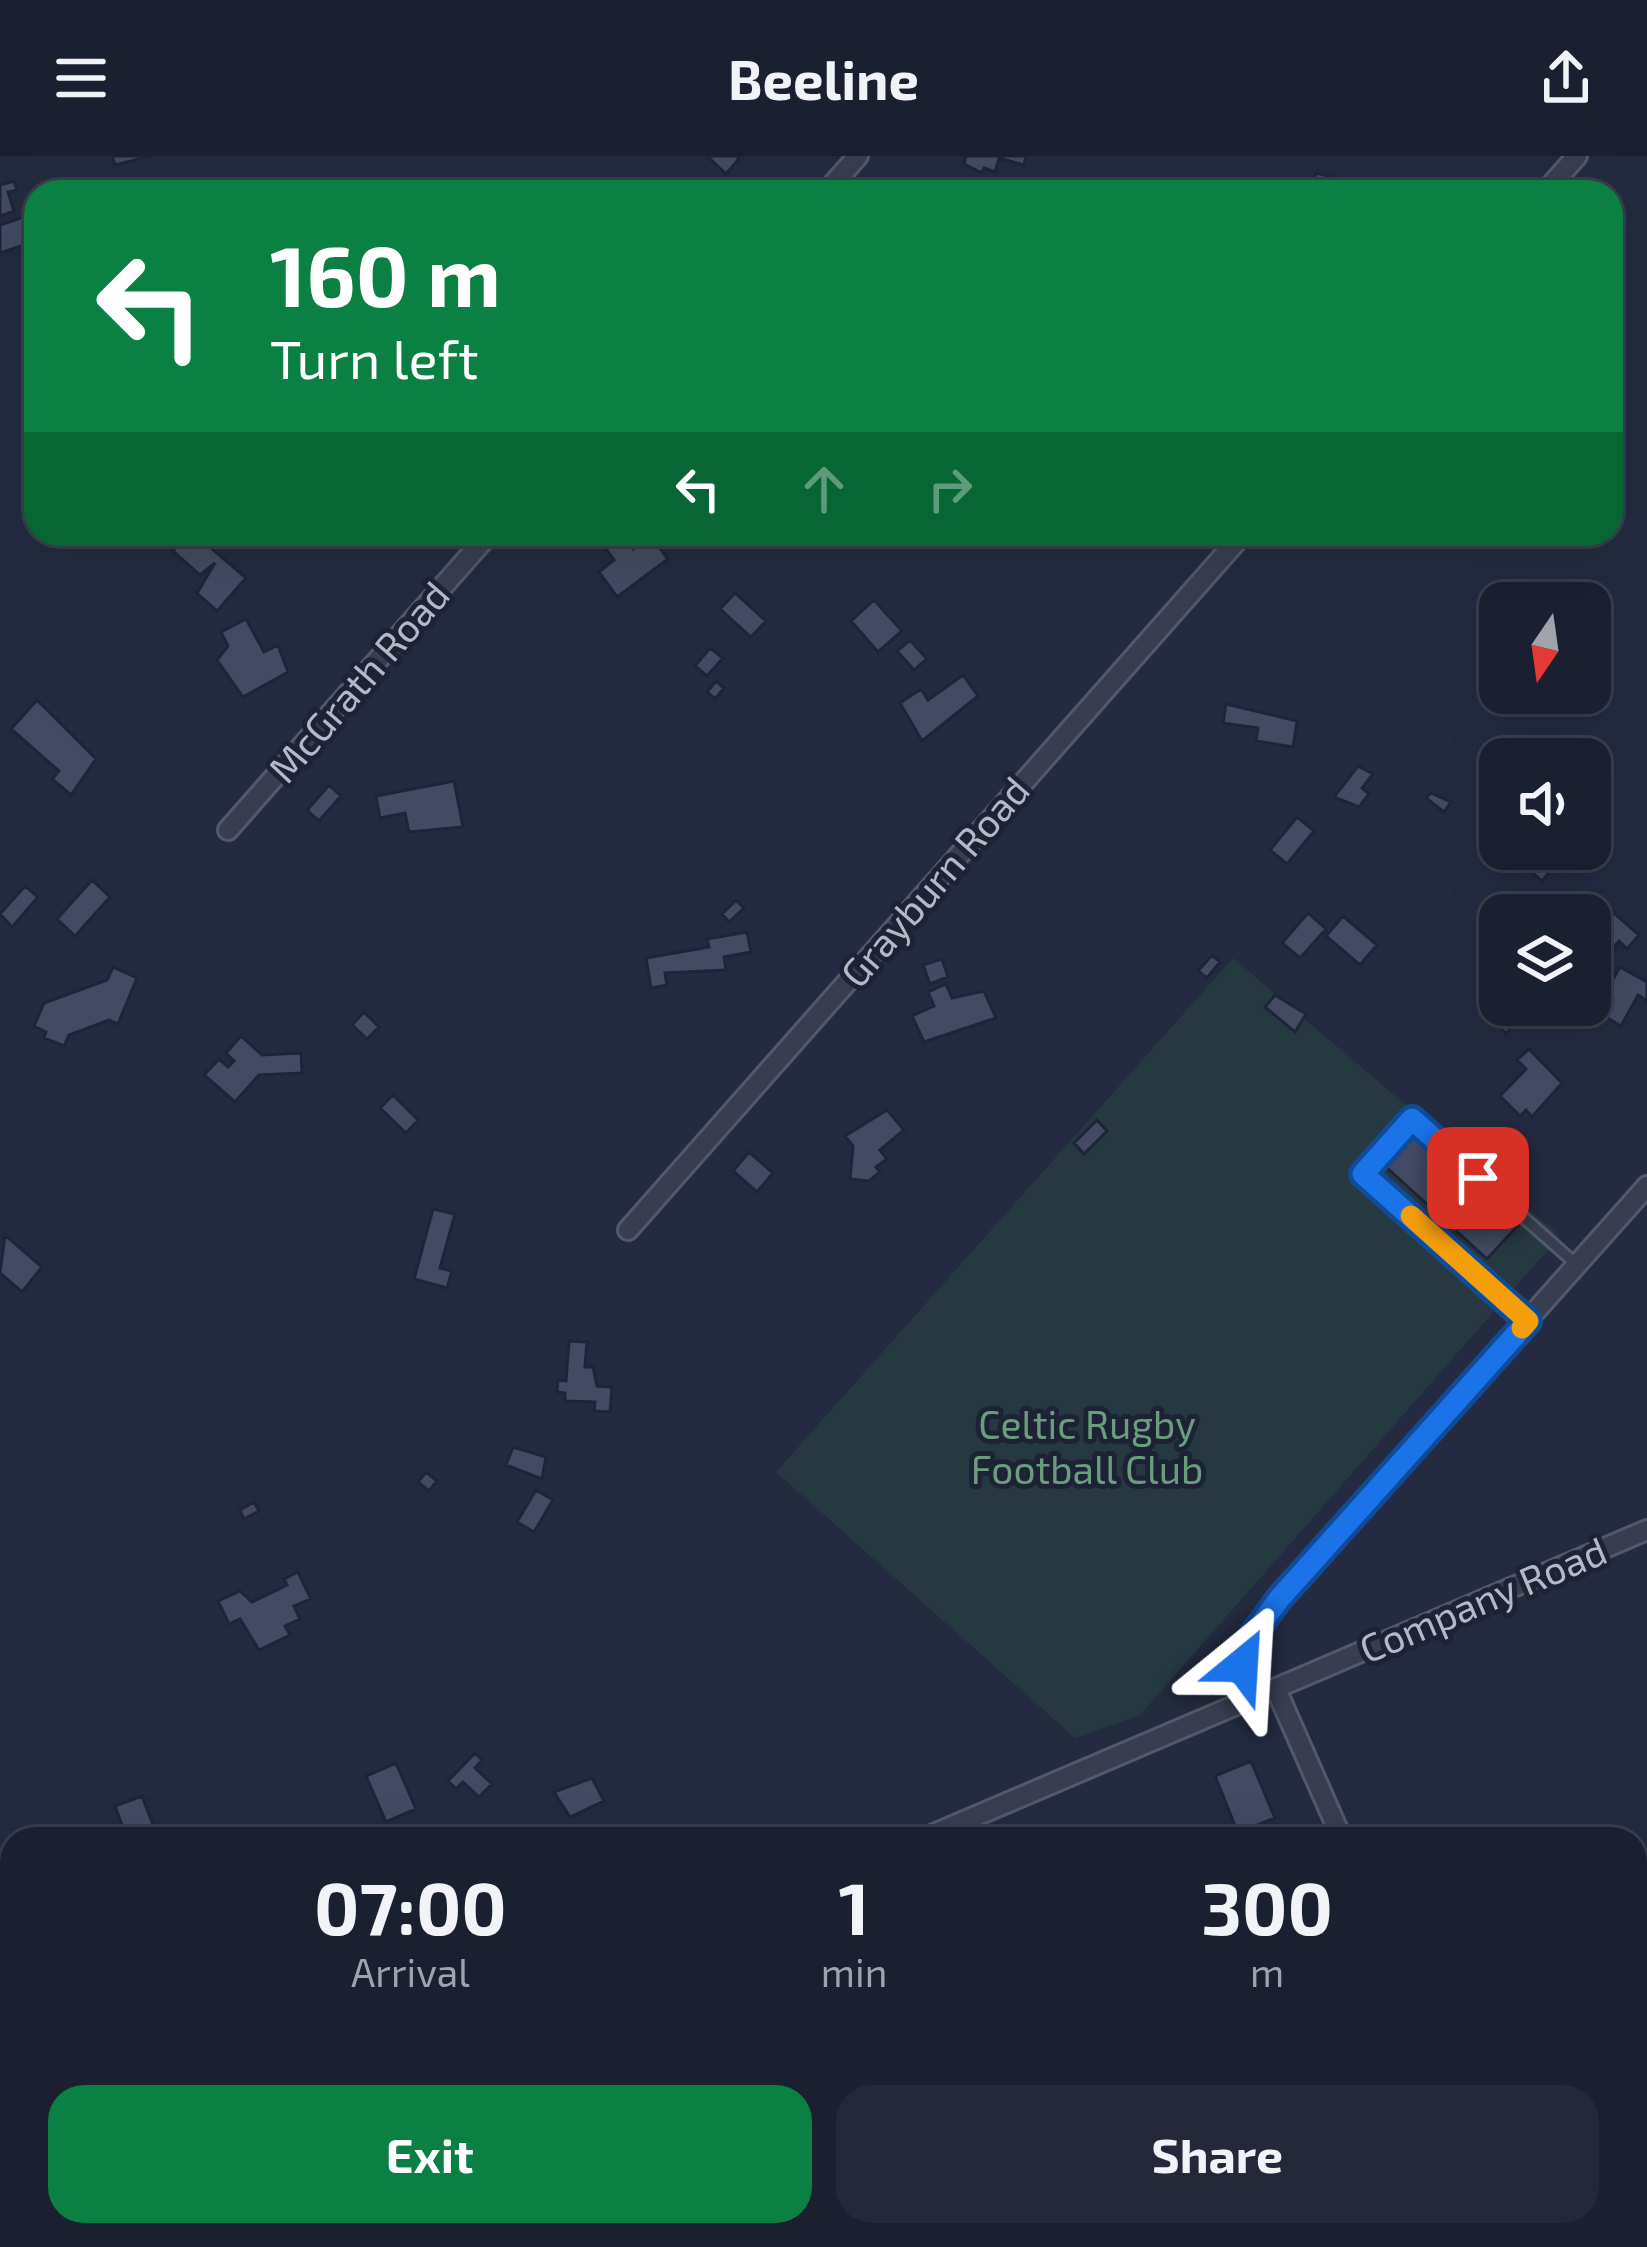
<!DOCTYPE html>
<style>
:root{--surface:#1b2030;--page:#242838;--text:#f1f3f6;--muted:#a0a3ab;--line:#393e4c;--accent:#0b8043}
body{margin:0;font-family:"Exo 2",sans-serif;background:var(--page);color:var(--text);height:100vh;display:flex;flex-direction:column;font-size:45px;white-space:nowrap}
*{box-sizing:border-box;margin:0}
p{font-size:39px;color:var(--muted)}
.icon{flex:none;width:66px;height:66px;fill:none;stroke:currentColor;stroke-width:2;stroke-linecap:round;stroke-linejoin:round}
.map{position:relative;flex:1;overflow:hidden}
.details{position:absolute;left:0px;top:1671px;width:1647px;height:420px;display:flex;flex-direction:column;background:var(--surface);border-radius:36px 36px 0 0;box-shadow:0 12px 48px #0002,0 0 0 3px var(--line)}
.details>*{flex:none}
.banner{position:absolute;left:24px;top:24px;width:1599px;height:366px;border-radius:36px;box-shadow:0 12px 48px #0002,0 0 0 3px var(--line);background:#0b8043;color:#fff;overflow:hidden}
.needle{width:78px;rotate:193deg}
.tools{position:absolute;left:1479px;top:426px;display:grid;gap:24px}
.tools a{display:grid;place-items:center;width:132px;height:132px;border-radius:24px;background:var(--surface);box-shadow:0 12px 48px #0002,0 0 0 3px var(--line);font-size:60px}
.pin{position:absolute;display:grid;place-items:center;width:102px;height:102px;color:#fff;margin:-51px;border-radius:24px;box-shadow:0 6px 18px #0006}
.me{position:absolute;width:132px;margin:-66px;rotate:27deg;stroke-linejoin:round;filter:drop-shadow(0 0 9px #0008)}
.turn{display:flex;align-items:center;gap:42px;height:252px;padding:0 48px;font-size:54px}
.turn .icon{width:156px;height:156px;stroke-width:2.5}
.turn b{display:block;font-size:84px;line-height:102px}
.lanes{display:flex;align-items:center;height:114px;padding:0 48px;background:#0003;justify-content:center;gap:60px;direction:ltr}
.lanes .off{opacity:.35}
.eta{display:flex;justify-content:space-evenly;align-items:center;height:204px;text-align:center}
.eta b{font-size:72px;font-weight:700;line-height:84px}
.cta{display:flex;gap:24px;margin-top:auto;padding:24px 48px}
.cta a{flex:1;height:138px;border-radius:36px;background:var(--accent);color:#fff;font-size:48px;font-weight:700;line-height:138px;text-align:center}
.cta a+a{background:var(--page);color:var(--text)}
header{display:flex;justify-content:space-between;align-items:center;height:156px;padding:0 48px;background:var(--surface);font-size:54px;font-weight:700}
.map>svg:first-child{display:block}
</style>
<header><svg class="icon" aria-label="menu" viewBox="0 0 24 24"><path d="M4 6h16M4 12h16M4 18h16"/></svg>Beeline<svg class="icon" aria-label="share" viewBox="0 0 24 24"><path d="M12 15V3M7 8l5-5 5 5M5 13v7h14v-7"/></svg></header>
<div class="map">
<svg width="1647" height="2091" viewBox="0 0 1647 2091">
<rect width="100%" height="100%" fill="#242b40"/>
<path fill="#263941" d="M1233 802 1560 1080 1140 1559 1075 1582 776 1316Z"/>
<path fill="#434a62" stroke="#1f2537" stroke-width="3" d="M112 0H151L115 9Z
M707 0H738V4L726 18Z
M966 0H1026L1024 9 999 2 995 16 984 12 982 17 964 8Z
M1316 17 1337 22 1335 30 1360 36H1293L1294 31 1311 35Z
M14 25 17 34 8 36 14 55 0 60V29Z
M30 59 36 85 0 97V69Z
M188 378H195L246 422 217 455 197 437 215 407 200 419 173 395Z
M622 378 633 393 651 380 668 403 617 441 599 416 614 404 604 390Z
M735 437 766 465 751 481 720 453Z
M874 444 902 475 878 496 851 465Z
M246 463 264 496 278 489 288 516 243 541 217 504 228 490 221 476Z
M910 484 927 503 914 514 897 495Z
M710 492 723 502 707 520 695 510Z
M963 519 978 540 922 585 900 547 921 533 928 544Z
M716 525 724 532 715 543 707 536Z
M37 544 96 603 71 639 52 623 59 615 11 573Z
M1226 548 1297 565 1293 591 1256 585 1258 572 1223 567Z
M1358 610 1373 618 1362 632 1369 638 1359 651 1334 641Z
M454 625 463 671 409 676 405 657 380 662 376 640Z
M329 629 341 640 319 665 307 654Z
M1431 637 1451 646 1444 656 1426 642Z
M1297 661 1314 675 1287 708 1270 694Z
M1533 695 1553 712 1542 725 1522 708Z
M92 724 110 741 75 780 57 763Z
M25 730 38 741 12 771 0 758Z
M1597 742 1639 779 1627 793 1619 785 1614 791 1590 770 1595 765 1585 756Z
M736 744 744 752 729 766 722 758Z
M1308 757 1326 773 1300 802 1282 787Z
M1343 760 1377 789 1360 809 1326 780Z
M747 776 751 796 724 801 726 814 665 817 667 829 651 832 646 802 709 791 707 783Z
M1212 799 1220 806 1207 822 1198 815Z
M942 803 948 821 930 828 923 809Z
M113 811 137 822 118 868 109 864 69 879 64 890 44 882 46 876 34 870 44 847 107 824Z
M1620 811 1647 826V845L1638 839 1621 870 1604 860 1613 844 1604 839Z
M946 828 952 842 984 835 996 862 924 886 912 860 934 850 928 836Z
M1488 834 1500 849 1523 854 1506 878 1479 844Z
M1275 839 1306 858 1295 876 1265 851Z
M364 856 379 871 367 883 352 869Z
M241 880 262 899 301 897 302 917 259 919 235 946 204 919 219 903 228 911 234 905 226 897Z
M1529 893 1562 927 1532 961 1526 954 1520 960 1500 940 1526 913 1517 904Z
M393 939 418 964 406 977 380 952Z
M887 954 904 974 880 994 887 1003 876 1011 880 1016 869 1025 850 1023 853 990 845 980Z
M1097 964 1107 975 1084 998 1074 987Z
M1418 974 1523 1064 1487 1103 1385 1010Z
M749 996 773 1017 757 1036 733 1015Z
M433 1053 455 1058 440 1112 452 1115 447 1132 414 1123Z
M5 1079 42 1111 22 1136 0 1117Z
M569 1185 587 1186 585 1211H593L597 1230 612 1231 610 1256 594 1255 595 1246 565 1245V1237L557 1236 558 1224 566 1225Z
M513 1291 546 1301 542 1323 506 1309Z
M426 1316 437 1325 429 1335 418 1326Z
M536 1334 553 1344 534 1376 517 1366Z
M254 1346 259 1355 244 1363 240 1354Z
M298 1416 311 1443 294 1450 300 1463 285 1470 290 1479 259 1494 240 1463 229 1468 218 1445 240 1435 252 1446 287 1429 284 1423Z
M475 1597 482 1604 475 1612 492 1628 479 1641 463 1626 456 1633 448 1625Z
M1251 1605 1275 1662 1238 1677 1215 1620Z
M396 1607 416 1653 386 1666 366 1620Z
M592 1622 604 1645 570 1661 554 1636Z
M142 1640 156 1677 150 1683H127L115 1650Z
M12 1916V1973L0 1960V1928Z
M240 2079H264L268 2091H244Z
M969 2079H982L988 2091H962L958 2084Z
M1266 2079H1312L1286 2091H1272Z
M1399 2079 1407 2091H1372Z
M1025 2081 1029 2091H1002Z"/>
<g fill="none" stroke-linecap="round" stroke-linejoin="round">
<g stroke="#53596a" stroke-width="15">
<path id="lane" d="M1528 1165 1363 1018 1412 963 1577 1109
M1479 2091 1506 2079"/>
</g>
<g stroke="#53596a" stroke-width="24">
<path id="street" d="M826 36 858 0
M1545 36 1577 0
M228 674 489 378
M628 1074 1243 378
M1276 1533 1342 1683
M1249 1543C1228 1505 1257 1472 1279 1443L1647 1030
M922 1683 1647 1374
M0 2077 12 2072
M1516 2079 1521 2091"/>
</g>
<use href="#lane" stroke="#383e50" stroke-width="9"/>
<use href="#street" stroke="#383e50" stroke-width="18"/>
</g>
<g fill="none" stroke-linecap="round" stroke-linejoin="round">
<g stroke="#114b97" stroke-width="30">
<path id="route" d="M1242 1509 1249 1484 1279 1443 1528 1165 1363 1018 1412 963 1478 1022"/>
</g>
<use href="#route" stroke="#1a73e8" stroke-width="21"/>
<path stroke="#f59e0b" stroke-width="21" d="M1411 1060 1528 1165 1522 1172"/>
</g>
<g text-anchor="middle" stroke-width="10" stroke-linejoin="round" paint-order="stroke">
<g font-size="39" fill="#b4b9ca" stroke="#1d2335">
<text transform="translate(359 526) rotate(-49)" y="14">McGrath Road</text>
<text transform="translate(935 726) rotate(-49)" y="14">Grayburn Road</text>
<text transform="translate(1483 1444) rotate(-23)" y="14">Company Road</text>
</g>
<g font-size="39" fill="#6b9c7e" stroke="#1d2335">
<text x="1087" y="1283">Celtic Rugby<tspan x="1087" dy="45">Football Club</tspan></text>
</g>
</g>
</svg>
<div class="tools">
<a><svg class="needle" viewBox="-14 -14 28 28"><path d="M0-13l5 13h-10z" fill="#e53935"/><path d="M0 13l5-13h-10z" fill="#a0a3ab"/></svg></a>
<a><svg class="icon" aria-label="sound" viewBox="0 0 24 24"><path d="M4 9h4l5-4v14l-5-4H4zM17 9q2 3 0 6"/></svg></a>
<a><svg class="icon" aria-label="layers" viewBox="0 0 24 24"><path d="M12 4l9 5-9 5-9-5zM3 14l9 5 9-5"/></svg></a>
</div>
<div class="pin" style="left:1478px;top:1022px;background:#d93025"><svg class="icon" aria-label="arrive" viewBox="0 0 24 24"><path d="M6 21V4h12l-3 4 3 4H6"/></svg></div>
<svg class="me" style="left:1242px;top:1509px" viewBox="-20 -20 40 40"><path d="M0-17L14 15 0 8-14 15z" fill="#1a73e8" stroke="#fff" stroke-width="4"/></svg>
<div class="banner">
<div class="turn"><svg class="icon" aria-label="left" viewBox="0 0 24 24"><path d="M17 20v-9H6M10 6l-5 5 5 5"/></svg><div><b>160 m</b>Turn left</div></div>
<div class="lanes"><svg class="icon" aria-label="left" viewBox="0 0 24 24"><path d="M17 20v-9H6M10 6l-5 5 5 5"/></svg><svg class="icon off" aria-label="ahead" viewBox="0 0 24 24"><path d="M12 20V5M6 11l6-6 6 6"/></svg><svg class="icon off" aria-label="right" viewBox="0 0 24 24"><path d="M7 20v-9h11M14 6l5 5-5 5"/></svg></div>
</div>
<section class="details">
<div class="eta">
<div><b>07:00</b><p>Arrival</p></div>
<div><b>1</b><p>min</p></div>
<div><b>300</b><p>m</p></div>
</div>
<div class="cta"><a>Exit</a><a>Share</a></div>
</section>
</div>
